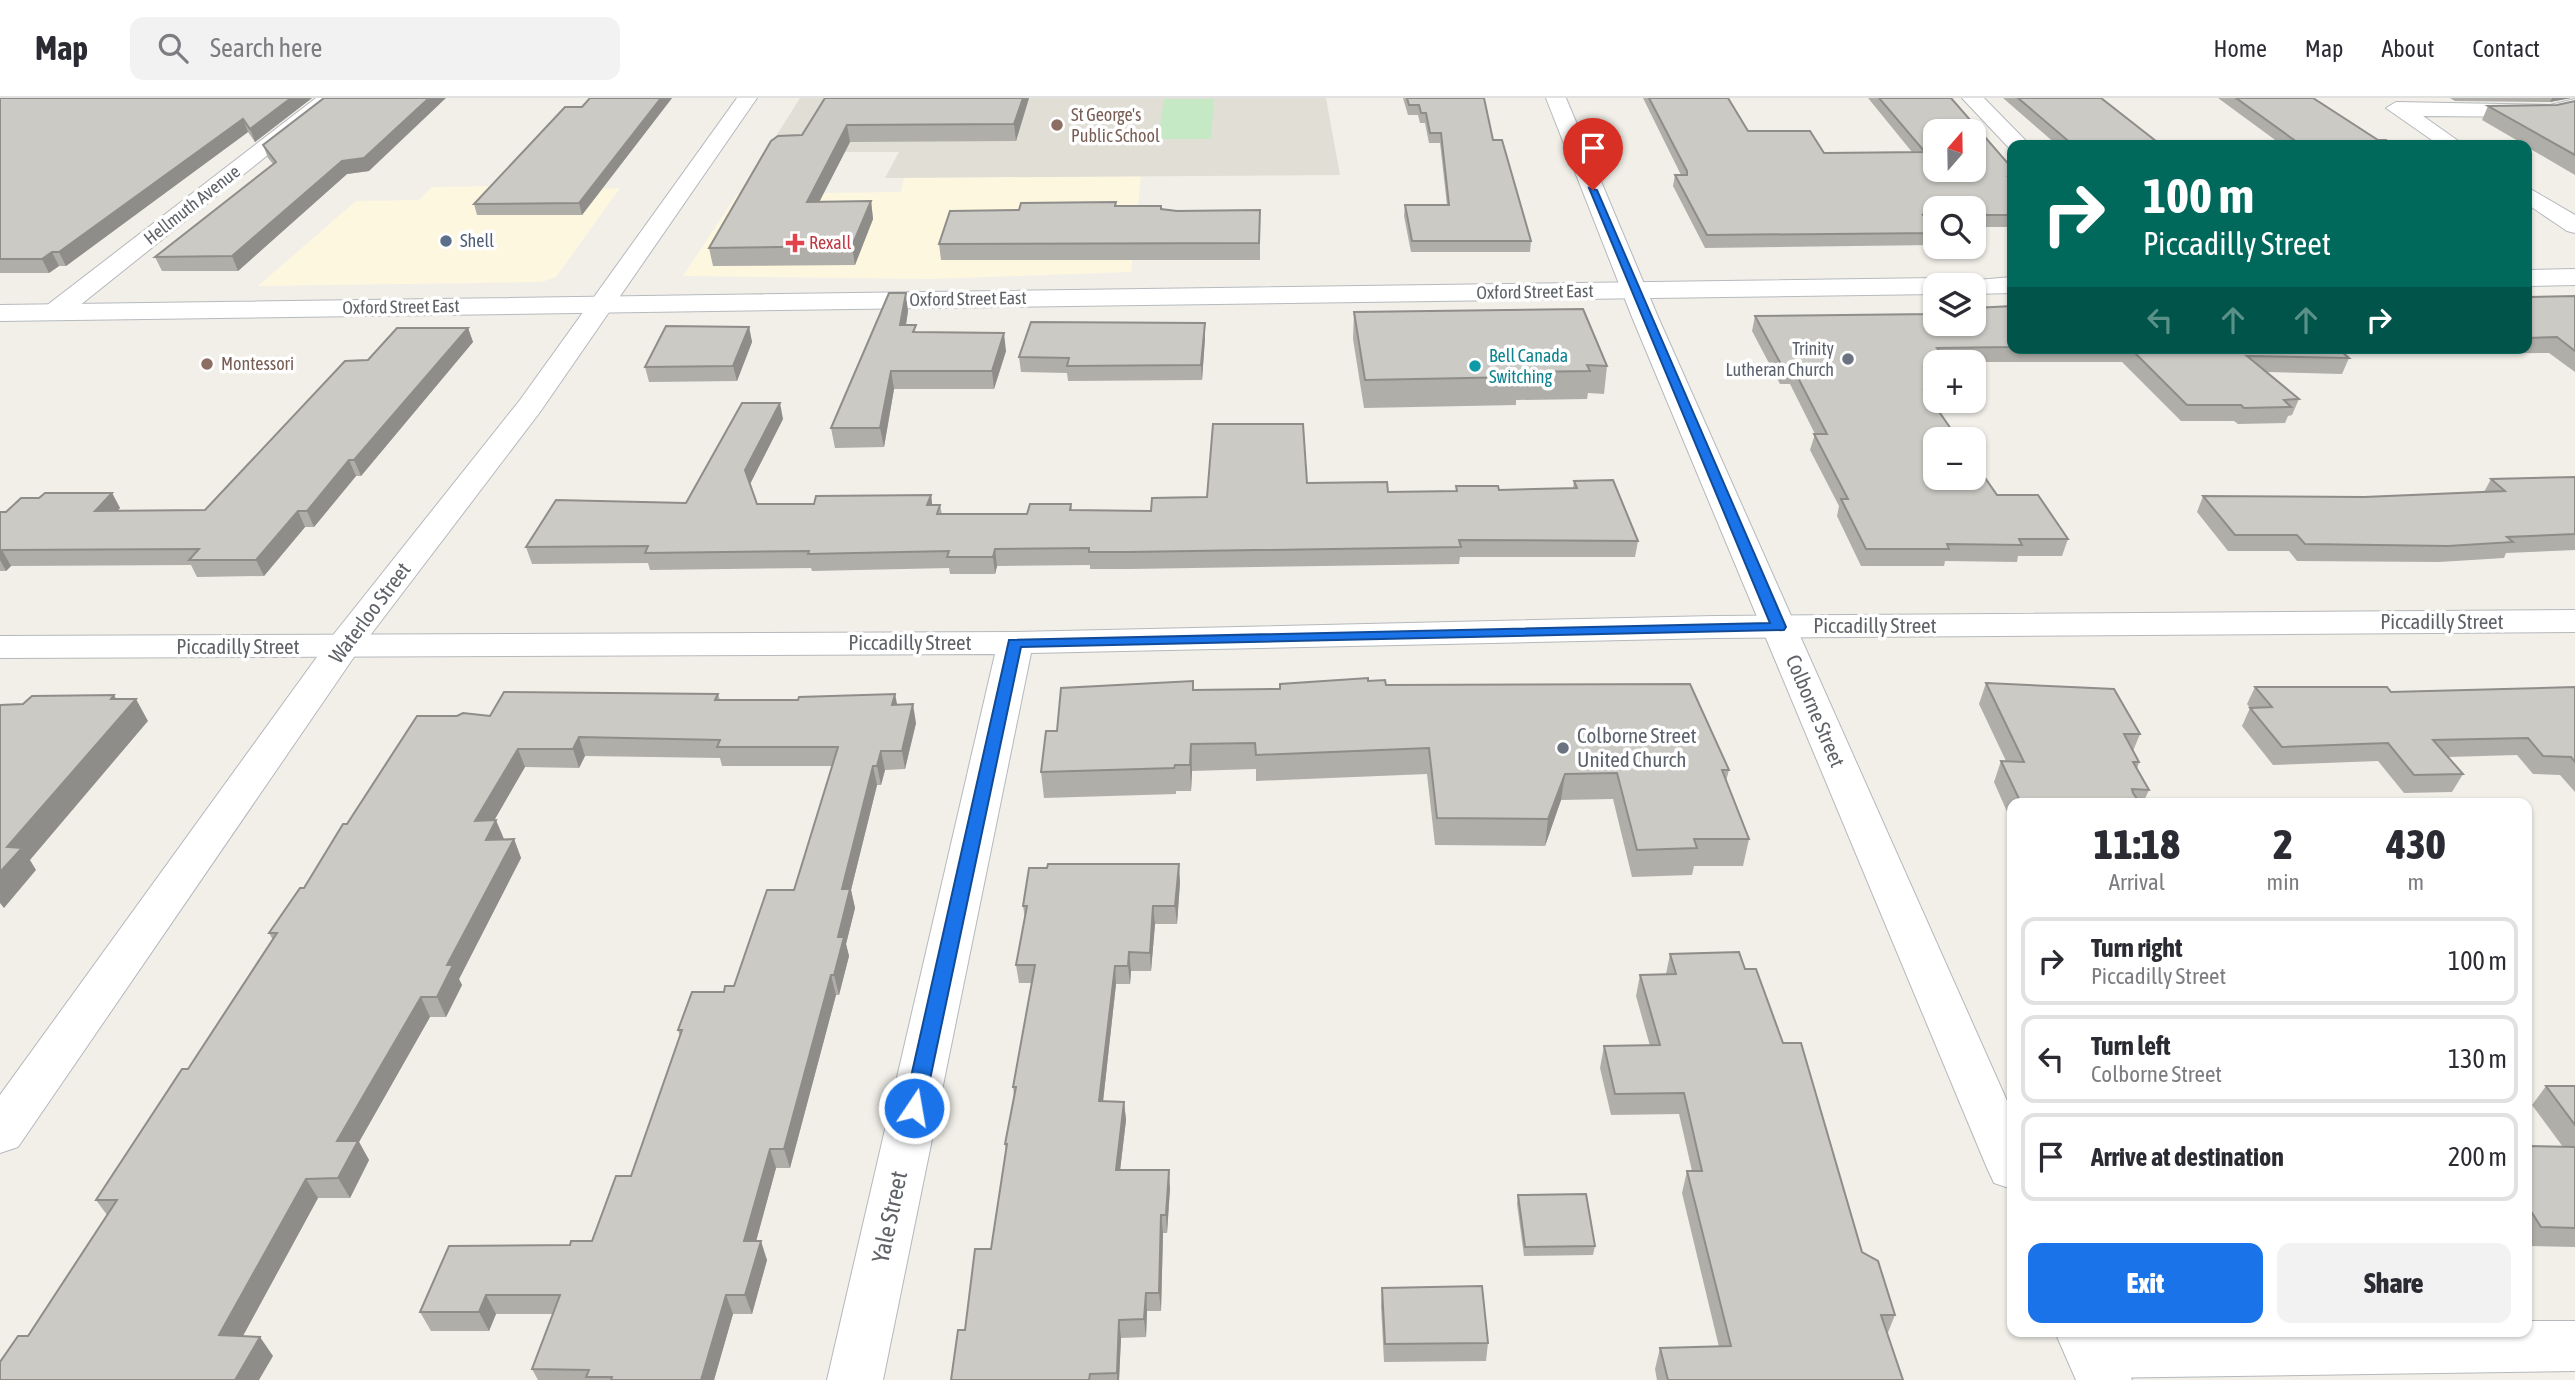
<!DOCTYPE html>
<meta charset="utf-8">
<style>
:root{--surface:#fff;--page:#f2f2f3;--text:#2b2b33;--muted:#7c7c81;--line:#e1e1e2;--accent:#1a73e8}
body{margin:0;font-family:"Asap Condensed",sans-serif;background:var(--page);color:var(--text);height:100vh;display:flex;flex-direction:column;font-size:26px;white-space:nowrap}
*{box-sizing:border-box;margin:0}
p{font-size:23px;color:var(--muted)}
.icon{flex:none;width:38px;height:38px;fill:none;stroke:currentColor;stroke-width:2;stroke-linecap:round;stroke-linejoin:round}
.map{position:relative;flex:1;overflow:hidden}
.details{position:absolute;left:2007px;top:700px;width:525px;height:539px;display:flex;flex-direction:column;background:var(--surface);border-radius:14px;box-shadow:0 2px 5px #0004}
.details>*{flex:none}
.top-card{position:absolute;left:2007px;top:42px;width:525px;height:214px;border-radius:14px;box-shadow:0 2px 5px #0004;background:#00695c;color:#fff;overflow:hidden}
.needle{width:46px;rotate:20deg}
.fabs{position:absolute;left:1923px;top:21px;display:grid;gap:14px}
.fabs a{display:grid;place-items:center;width:63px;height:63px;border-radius:14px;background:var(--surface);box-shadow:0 2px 5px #0004;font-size:35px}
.pin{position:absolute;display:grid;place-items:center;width:60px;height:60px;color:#fff;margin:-72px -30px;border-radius:50% 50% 50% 0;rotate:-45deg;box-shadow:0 0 7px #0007}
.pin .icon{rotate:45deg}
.me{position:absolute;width:77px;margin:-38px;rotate:12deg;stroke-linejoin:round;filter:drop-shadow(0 0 5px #0008)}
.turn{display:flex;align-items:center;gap:24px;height:147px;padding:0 21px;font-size:32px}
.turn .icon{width:91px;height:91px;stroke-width:2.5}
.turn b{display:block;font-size:49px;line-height:60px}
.lanes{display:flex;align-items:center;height:66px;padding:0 21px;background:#0003;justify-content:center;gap:35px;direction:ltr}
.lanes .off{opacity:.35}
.eta{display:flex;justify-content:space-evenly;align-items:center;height:119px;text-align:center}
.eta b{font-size:42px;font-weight:800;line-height:49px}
.action{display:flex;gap:14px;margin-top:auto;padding:14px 21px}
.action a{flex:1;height:80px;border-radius:14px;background:var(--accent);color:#fff;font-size:28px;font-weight:800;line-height:80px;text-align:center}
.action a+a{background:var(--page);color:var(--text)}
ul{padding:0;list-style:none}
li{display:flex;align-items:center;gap:21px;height:88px;margin:0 14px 10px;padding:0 7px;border:4px solid var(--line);border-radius:14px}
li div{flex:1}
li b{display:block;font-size:26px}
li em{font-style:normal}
header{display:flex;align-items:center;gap:42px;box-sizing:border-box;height:98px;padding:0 35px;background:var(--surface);border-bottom:2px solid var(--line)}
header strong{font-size:33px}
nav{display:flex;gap:38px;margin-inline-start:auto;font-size:24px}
.search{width:490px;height:63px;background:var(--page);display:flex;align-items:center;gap:18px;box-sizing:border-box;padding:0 24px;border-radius:14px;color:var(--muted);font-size:26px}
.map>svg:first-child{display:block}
</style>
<header>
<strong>Map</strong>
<div class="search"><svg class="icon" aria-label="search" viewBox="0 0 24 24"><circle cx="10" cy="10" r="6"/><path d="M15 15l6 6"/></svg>Search here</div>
<nav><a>Home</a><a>Map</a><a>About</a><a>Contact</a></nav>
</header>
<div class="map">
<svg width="2575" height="1282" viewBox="0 0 2575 1282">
<rect width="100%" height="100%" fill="#f1efe8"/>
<path fill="#fef7e0" d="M1141 78 1131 174 929 181 683 178 737 96 901 94 904 80Z
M501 88 509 95 620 90 556 179 542 184 258 188 356 103 419 102 432 89Z"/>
<path fill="#e1ded6" d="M800 0H1326L1340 77 885 80 899 54H766Z"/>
<path fill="#c5e8c5" d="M1164 1H1214L1211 41H1158Z"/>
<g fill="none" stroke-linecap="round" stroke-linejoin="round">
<g stroke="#b5b8bc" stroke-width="2">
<path id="minor" d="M316 0H339L64 220H46L42 214 46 208Z
M1962 0H1984L2030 47H2012L2011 52Z
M2575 1V13L2550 19 2423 18 2464 47H2439L2386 10 2396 4 2550 7Z
M2527 89 2575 117V135L2567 133 2527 106Z
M2575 512V534L1715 540 1031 555 883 1282H827L995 556 0 560V538L1015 534 1715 518Z
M2527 1223H2575V1273L2092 1280 2072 1272 2064 1254 2072 1236 2078 1234H2527Z"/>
</g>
<g stroke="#b5b8bc" stroke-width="2">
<path id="tertiary" d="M737 0H757L540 314 356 556 18 1049 0 1055V997L330 541 520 302Z
M1546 0H1566L1658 219 2012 1014V1091L1994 1085 1987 1070 1632 219Z
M2055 1234H2111L2132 1282H2076Z"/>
</g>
<g stroke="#b6babf" stroke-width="2">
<path id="secondary" d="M2575 171V187L2527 188V172Z
M2012 179V195L1974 196V187H1962L1965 183Z
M1936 180 1945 183 1948 187H1936V196L0 223V207Z"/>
</g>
<use href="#minor" fill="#fff" fill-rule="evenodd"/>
<use href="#tertiary" fill="#fff" fill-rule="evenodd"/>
<use href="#secondary" fill="#fff" fill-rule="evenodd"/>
</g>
<path fill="#afaea9" d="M0 0H312L255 44 248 34 66 168H59L49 175H0Z
M590 0H672L582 117H477L474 106 582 9Z
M825 0H1029L1016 43 850 44 819 104 871 103 873 121 855 167 713 168 709 150 802 37Z
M1403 0H1484L1493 42 1531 143 1530 154H1411L1404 118 1405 107H1447L1440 45H1429L1425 25H1420L1418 17H1408Z
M1643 0H1728L1748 33 1824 55 1912 54 1868 0H1951L2012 70V129H1974V110H1936V129H1931L1936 135 1932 147 1705 150 1673 88 1675 77H1681Z
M2003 0H2101L2161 47H2057Z
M2218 0H2313L2378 42 2394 47H2282Z
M2450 0H2571L2550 4 2455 3Z
M2575 3V77L2527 49V47H2525L2482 22 2488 8 2557 7Z
M263 47 369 73 347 76 238 173H162L155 159 273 66 268 60Z
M1116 104V108L1177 113 1260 112V162H941L939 146 1019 112Z
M2575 198V274L2549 255 2426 256 2419 250H2527V199Z
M2012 208V250H2337L2349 260 2342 276 2267 274 2299 301 2292 317 2288 318 2285 325 2238 326 2234 323H2181L2122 264H1936V303L1934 307 1997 397 2068 441 2062 458H2018L2017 464 1945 463 1944 468H1861L1837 418 1839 408 1810 352 1815 336 1790 286H1780L1752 233 1755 218 1930 216 1931 213Z
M908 213 906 227 917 234 1006 253 994 291H894L884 349 835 350 831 330Z
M1354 214 1607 268 1604 296 1588 295 1587 301 1516 302V307L1364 310 1353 241Z
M1205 225V240L1202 282 1068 283 1067 275 1021 274 1019 259Z
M749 229 752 244 737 283 649 284 645 269Z
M468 230 473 244 361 378H356L314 429H305L264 478 197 479 191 467 11 468 6 473H0V414H6L39 400 112 395 120 410 118 412H205L368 262Z
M783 321 750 386 757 406H814L931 397 932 407H940L942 416H1027L1071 406 1072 412 1151 413 1207 399 1307 385 1388 394 1456 393V388L1499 392 1573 390 1574 383 1638 443 1635 459H1460L1459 466 1130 471H1090V467L997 468 995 476H950L949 470 812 473 811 470 650 472 648 465 532 466 526 449 686 405Z
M2575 379V452L2506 455 2504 460 2439 464 2297 463 2289 453H2228L2197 414 2203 398 2364 399 2484 394 2491 381Z
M1368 583 1729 672 1726 683 1749 741 1743 768H1694L1692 777 1632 779 1613 701 1561 702 1545 748 1435 747 1427 676 1256 683V671L1192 673 1191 693H1176V696L1044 700 1041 674 1057 633 1194 592 1280 591Z
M1986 585 2140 636 2133 653 2139 664 2137 671 2149 692 2143 705H2012V735L2009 729 2011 723 1994 684 2001 663H2006L1979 606Z
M2255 589 2391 594 2575 589V694L2560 677 2533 676 2517 657 2448 659 2463 676 2452 694 2404 695 2378 663 2273 667 2242 628 2250 610 2247 606Z
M718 596 720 602 897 606 916 625 905 671 885 672 881 687H877L851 792 855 810 846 846 849 858 839 897H836L790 1070H776L756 1143 767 1162 752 1216H733L714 1282H538L532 1271 553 1216H496L489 1233H431L420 1214 570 1147 592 1143 631 1078 680 938 678 932 724 894 734 888 794 792 833 668H722L720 660 585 658 579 670 525 669 494 722 504 742 514 741 521 760 459 881 462 887 446 919H430L359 1044 369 1062 350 1100H318L243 1238 273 1258 28 1238 107 1117 96 1102 188 971 273 842 269 835 304 790 347 726 490 618Z
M1180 784 1177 826H1155L1151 873H1131L1130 886H1116L1103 1003 1124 1004 1126 1022 1120 1072 1170 1090 1167 1135H1163L1161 1213H1147L1146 1239 1121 1240 1119 1282H951L965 1232 991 1151 1006 1054 1005 1046 1014 998 1013 989 1032 885H1019L1016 867 1025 821 1023 808Z
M1670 856 1745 871 1783 945 1862 1154 1895 1217 1887 1237 1903 1282H1657L1655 1271 1660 1250 1719 1249 1682 1095 1687 1073H1692L1679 1016 1611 1017 1600 970 1604 948H1650L1636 898 1640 877 1666 876Z
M2546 988H2575V1149L2527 1148V1048L2563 1049 2532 1007Z
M1518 1097 1595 1148 1593 1157 1524 1158 1517 1106Z
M1382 1190 1488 1245 1486 1263 1384 1264 1381 1208Z"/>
<path fill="#8f8d8a" d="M291 0H312L255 44 250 31Z
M429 0H446L369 73 347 76 238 173 232 158 342 63Z
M661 0H672L582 117 579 105Z
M1023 0H1029L1016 43 1014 26Z
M2552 0H2571L2550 4Z
M243 21 248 34 66 168 59 154Z
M847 27 850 44 810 122 807 104Z
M871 103 873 121 855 167 852 148Z
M52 154 59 168 49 175 42 161Z
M906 195 908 213 903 245 900 227Z
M1205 225V240L1202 282 1201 267Z
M749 229 752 244 737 283 733 268Z
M468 230 473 244 361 378 354 362Z
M1004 235 1006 253 994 291 992 273Z
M891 273 894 291 884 349 880 330Z
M780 305 783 321 749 388 745 372Z
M349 362 356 378 314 429 307 413Z
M112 395 120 410 103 429 95 413Z
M931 397 933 413 927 407Z
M298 413 305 429 264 478 256 462Z
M995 451 997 468 995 476 993 459Z
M2 452 11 468 6 473 0 462V454Z
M895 596 899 615 892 607Z
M114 597 124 615 136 601 148 623 30 762 36 772 4 810 0 805V774L7 749Z
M913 606 916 625 905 671 902 653Z
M579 639 585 658 579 670 573 651Z
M1191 646 1192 673 1191 693 1190 667Z
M518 651 525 669 483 742 475 723Z
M881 653 885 672 881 687 877 668Z
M873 668 877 687 851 792 855 810 846 846 849 858 839 897 834 877 842 791Z
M1565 676 1561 702 1545 748 1548 721Z
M496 722 504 741 486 742Z
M514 741 521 760 459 881 462 887 446 919 437 899 447 867Z
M1179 766 1180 784 1177 826 1175 808Z
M1153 808 1155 826 1151 873 1150 855Z
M1129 854 1131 873 1130 886 1128 868Z
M1115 868 1116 886 1101 1022 1099 1003Z
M831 877 836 897 790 1070 784 1051Z
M421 899 430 919 359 1044 369 1062 350 1100 338 1080 337 1043Z
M1124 1004 1126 1022 1118 1090 1116 1072Z
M770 1051 776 1070 751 1162 744 1143Z
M1169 1072 1170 1090 1167 1135 1166 1117Z
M306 1081 318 1100 233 1256 219 1237Z
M1161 1117 1163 1135 1161 1213 1159 1195Z
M761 1143 767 1162 752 1216 745 1197Z
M1146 1195 1147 1213 1146 1239 1144 1221Z
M486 1197 496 1216 489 1233 479 1214Z
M726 1197 733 1216 714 1282H701Z
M1119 1222 1121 1240 1119 1282H1117V1275Z
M260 1239 273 1258 259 1282H235Z"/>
<path fill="#cccac5" stroke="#8f8d8a" stroke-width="2" fill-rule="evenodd" d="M0 0H291L250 31 243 21 59 154H52L42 161H0Z
M324 0H429L364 60 342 63 232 158 155 159 276 64 263 47Z
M590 0H661L579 105 474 106 565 9H582Z
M825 0H1023L1014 26 847 27 807 104 871 103 852 148 709 150 771 43 778 38 802 37Z
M1407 0H1484L1493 42H1502L1531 143H1412L1405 107H1449L1441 35H1430L1426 15H1421L1419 7H1409Z
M1649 0H1728L1748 33H1810L1824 55 1925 54 1879 0H1951L2012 70V79H2008L2012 85V117H1974V110H1936V117H1923L1936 135 1707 137 1675 77H1687V73ZM1936 33H1974V72H1936Z
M2018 0H2101L2161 47H2073Z
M2236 0H2313L2378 42H2386L2394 47H2301Z
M2575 3V57L2488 8 2557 7Z
M1116 104 1115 108H1161V111L1177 113 1260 112 1259 145 939 146 950 113 1019 112 1021 105Z
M889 195H906L900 227H916L913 234 1004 235 992 273H891L880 330H831Z
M2575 198V253L2557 239 2527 240V199Z
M2012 208V249L1937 250 1949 264H1936V275H1927L1936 287V291L1924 292 1958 341H1936V380H1974V364L1997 397H2038L2068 441H2019L2022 447 1947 446 1949 451H1866L1841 401H1848L1814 336H1827L1793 270H1783L1755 218 1933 216 1931 213H1936V226H1974V210Z
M1583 211 1607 268 1587 267 1590 273 1516 274 1518 279 1365 282 1354 214Z
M1031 224 1205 225 1201 267 1067 268 1069 260 1019 259Z
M666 228 749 229 733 268 645 269Z
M397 230H468L354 362H349L307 413H298L256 462H189L199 451 2 452 0 454V414H6L21 400H39L45 395H112L95 413 205 412 345 263 368 262Z
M2130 250H2337L2349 260 2247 258 2299 301 2284 302 2291 309 2244 310 2241 307H2187Z
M742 305H780L745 372 757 406H814L816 398 931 397 927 407H940L937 416H1027L1030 406H1071L1070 412 1151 413 1152 400 1207 399 1213 326H1303L1307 385 1387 384 1388 394 1457 393 1456 388H1498L1499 392 1577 390 1574 383 1613 382 1638 443 1459 442 1461 449 1129 454H1089V450L995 451 993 459H947L949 453 808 456 809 453 645 455 648 448 526 449 556 402 686 405Z
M2575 379V436L2507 439 2513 444 2448 448 2305 446 2297 437H2235L2203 398 2364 399 2505 393 2491 381Z
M1368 580V583L1385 582 1386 587 1690 586 1729 672H1722L1749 741H1694L1697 750 1637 752 1617 675 1565 676 1548 721 1437 720 1429 650 1256 657 1255 645 1191 646 1190 667H1175L1174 670 1041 674 1046 633H1057L1061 590 1193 583V592L1280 591V586Z
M1986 585 2114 591 2140 636H2124L2139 664H2133L2149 692 2132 691 2133 695 2140 705H2021L2001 663 2024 664Z
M2255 589H2387L2391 594 2575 589V664L2571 659 2543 658 2528 640 2433 642 2463 676 2414 677 2388 645 2282 649 2250 610 2272 609Z
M504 594 718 596 715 602H798L799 599 895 596 892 607 913 606 902 653H881L877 668H873L842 791H850L838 839H844L834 877H831L784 1051H770L744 1143H761L745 1197H726L701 1282H611L612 1279H586L589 1272 532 1271 560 1197H486L479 1214H420L449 1148 570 1147 571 1143H592L616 1078H631L682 932H678L692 894H724L725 888H734L767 792H794L838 649H717L720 642 579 639 573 651H518L475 723 496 722 486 742 514 741 447 867H453L437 899H421L337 1043H358L338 1080 306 1081 219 1237 260 1239 235 1282H0V1264L18 1238H28L117 1102H96L182 971H188L277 835H269L300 790H304L343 726H347L417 618H457L463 615 490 618Z
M114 597 111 601H136L7 749 22 750 0 774V607L23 606 32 598Z
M1048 766H1179L1175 808H1153L1150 855 1129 854 1128 868H1115L1099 1003 1124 1004 1116 1072H1169L1166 1117H1161L1159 1195H1146L1144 1221 1119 1222 1117 1275 1090 1276 1089 1282H951L958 1232H965L975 1151H991L1007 1046H1005L1016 989H1013L1035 867H1016L1027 808H1023L1029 770H1047Z
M1739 854 1745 871H1756L1783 945H1801L1862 1154 1878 1163 1895 1217H1881L1903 1282H1668L1660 1250 1731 1248 1687 1073H1702L1684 995 1615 996 1604 948 1660 947 1640 877 1676 876 1670 856Z
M2546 988H2575V1027Z
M2527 1048 2575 1049V1130L2541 1129 2527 1107Z
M1586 1096 1595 1148 1525 1149 1518 1097Z
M1482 1188 1488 1245 1385 1246 1382 1190Z"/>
<path fill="#1a73e8" stroke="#114b97" stroke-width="2" d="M1589 90 1597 92 1786 529 1784 532 1021 549 924 1010 921 1016H907L904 1010 1009 542 1770 525Z"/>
<g fill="#8d6e63" stroke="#fff" stroke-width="2.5">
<circle cx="1057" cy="27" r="7"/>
<circle cx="207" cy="266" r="7"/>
</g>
<circle fill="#5c6f8a" stroke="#fff" stroke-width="2.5" cx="446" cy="143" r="7"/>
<path fill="#e0444e" stroke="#fff" stroke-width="2.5" d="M791.5 134.5h7v7h7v7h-7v7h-7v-7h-7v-7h7z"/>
<g fill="#6b7280" stroke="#fff" stroke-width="2.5">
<circle cx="1848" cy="261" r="7"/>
<circle cx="1563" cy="650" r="7"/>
</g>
<circle fill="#0f9aa8" stroke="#fff" stroke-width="2.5" cx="1475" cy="268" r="7"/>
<g text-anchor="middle" stroke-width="7" stroke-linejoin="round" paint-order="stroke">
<g font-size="18" fill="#785e54" stroke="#fff" text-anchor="start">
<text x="1071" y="23">St George's<tspan x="1071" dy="21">Public School</tspan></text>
<text x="221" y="272">Montessori</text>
</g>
<g font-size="18" fill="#5f6368" stroke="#fff">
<text transform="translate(192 107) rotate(-38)" y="6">Hellmuth Avenue</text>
<text transform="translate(1535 194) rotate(-1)" y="6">Oxford Street East</text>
<text transform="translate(968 201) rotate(-1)" y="6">Oxford Street East</text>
<text transform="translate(401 209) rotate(-1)" y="6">Oxford Street East</text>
</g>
<g font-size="18" fill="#4e5e75" stroke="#fff" text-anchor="start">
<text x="460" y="149">Shell</text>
</g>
<g font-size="18" fill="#be3a42" stroke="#fff" text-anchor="start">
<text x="809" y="151">Rexall</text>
</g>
<g font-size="18" fill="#5b616d" stroke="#fff" text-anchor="end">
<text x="1834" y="257">Trinity<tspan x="1834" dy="21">Lutheran Church</tspan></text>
</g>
<g font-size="18" fill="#0d838f" stroke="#fff" text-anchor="start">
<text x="1489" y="264">Bell Canada<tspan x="1489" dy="21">Switching</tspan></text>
</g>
<g font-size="21" fill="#5f6368" stroke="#fff">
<text transform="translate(370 515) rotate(-53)" y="7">Waterloo Street</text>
<text x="2442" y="531">Piccadilly Street</text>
<text x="1875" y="535">Piccadilly Street</text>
<text x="910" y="552">Piccadilly Street</text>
<text x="238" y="556">Piccadilly Street</text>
<text transform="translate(1815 613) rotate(67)" y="7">Colborne Street</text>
</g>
<g font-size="21" fill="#5b616d" stroke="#fff" text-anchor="start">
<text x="1577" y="645">Colborne Street<tspan x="1577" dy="24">United Church</tspan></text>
</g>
<g font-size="24" fill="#5f6368" stroke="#fff">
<text transform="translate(890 1119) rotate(-78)" y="8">Yale Street</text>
</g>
</g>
</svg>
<div class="fabs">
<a><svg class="needle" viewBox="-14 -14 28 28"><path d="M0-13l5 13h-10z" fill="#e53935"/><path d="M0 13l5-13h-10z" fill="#7c7c81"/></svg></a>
<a><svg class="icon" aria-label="search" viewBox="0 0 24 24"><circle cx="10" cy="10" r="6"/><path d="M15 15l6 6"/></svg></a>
<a><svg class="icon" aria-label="layers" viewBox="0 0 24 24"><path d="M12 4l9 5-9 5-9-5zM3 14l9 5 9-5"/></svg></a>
<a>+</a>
<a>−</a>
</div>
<div class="pin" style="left:1593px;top:92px;background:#d93025"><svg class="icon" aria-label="arrive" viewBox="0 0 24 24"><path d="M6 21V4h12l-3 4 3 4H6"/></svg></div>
<svg class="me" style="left:914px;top:1010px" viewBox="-20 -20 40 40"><circle r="17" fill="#1a73e8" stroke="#fff" stroke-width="3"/><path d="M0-11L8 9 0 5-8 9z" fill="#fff"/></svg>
<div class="top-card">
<div class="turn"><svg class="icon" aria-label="right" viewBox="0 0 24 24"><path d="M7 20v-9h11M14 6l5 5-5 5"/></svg><div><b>100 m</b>Piccadilly Street</div></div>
<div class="lanes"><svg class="icon off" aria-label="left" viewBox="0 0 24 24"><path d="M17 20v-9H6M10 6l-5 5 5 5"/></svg><svg class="icon off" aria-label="ahead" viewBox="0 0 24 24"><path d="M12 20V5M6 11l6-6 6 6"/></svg><svg class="icon off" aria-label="ahead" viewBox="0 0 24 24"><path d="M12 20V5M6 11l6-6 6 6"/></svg><svg class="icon" aria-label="right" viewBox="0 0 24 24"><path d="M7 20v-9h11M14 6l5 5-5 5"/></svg></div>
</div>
<section class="details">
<div class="eta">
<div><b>11:18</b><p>Arrival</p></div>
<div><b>2</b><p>min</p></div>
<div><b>430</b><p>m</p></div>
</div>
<ul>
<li><svg class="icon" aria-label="right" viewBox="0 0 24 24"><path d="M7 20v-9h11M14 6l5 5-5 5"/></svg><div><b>Turn right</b><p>Piccadilly Street</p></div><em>100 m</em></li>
<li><svg class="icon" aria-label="left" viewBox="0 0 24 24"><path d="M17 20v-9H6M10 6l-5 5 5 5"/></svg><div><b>Turn left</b><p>Colborne Street</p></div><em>130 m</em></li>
<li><svg class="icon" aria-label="arrive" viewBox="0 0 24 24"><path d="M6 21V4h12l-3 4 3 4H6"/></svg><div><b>Arrive at destination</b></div><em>200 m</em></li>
</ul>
<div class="action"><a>Exit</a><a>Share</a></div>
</section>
</div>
